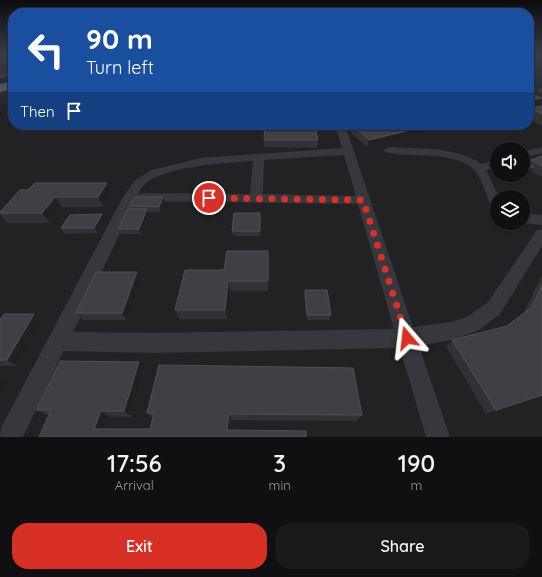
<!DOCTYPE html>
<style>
:root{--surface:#101012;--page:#19191b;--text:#f1f3f6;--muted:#9c9d9f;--line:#303032;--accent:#d93025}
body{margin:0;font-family:Quicksand,sans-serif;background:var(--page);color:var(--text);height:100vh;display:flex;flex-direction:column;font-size:15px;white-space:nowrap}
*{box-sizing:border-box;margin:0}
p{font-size:13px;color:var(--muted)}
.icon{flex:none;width:22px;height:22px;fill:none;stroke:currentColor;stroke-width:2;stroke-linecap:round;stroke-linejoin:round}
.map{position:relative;height:437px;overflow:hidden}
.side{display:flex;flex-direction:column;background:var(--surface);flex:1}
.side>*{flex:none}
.banner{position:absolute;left:8px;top:8px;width:526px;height:122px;border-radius:16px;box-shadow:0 1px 3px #0004,0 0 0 1px var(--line);background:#1a4fa0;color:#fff;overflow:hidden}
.controls{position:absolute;left:490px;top:142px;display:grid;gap:8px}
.controls a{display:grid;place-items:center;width:40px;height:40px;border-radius:50%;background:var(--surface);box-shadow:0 1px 3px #0004,0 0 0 1px var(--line);font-size:20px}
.pin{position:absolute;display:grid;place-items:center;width:34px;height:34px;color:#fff;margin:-17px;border:2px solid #fff;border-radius:50%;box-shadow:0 1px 4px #0007}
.me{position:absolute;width:44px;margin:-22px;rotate:343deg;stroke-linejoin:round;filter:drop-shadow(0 0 3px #0008)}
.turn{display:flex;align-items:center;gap:14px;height:84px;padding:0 12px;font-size:18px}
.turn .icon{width:52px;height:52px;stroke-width:2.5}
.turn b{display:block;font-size:28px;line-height:34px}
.then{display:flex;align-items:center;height:38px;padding:0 12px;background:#0003;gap:8px;font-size:15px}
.eta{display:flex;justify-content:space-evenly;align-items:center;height:68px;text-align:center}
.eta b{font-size:24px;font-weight:600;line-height:28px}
.action{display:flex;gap:8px;margin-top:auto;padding:8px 12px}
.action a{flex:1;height:46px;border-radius:16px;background:var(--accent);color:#fff;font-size:16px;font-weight:600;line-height:46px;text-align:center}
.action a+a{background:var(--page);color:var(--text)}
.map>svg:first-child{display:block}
</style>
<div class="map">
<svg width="542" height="437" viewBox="0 0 542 437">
<rect width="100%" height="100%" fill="#161618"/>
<path fill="#222225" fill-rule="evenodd" d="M0 54H13V76L0 78Z
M529 54H542V437H0V91L13 88V125H529ZM497 149H523V175H497ZM497 197H523V223H497Z"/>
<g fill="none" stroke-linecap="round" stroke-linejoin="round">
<path fill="#37383d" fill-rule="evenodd" d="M529 54 537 58 534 60 529 58Z
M13 72V76L0 78V74Z
M120 125H153L151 127C141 130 128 134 120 125Z
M335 125H345L413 327 451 322 467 317 488 302 537 230 542 229V246L500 314 479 330 472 333 451 340 419 346 450 437H426L400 348 153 353 63 351 23 437H0L1 428 123 197 135 180 152 170 201 158 342 148ZM344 155 356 196 263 194 264 160ZM253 161 250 194 144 193 139 194 137 197 139 200 144 201 358 204 394 329 153 333 73 332 137 197C139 194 140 189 143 186 161 166 226 163 253 161Z
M389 147C418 149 456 146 481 164L497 160V167L486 170 499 197H497V208L492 207C486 197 482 178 475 171 455 149 411 159 385 152L384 150Z
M542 147V153L523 158V152Z
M523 213 542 215V225L523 223Z"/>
<path fill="#63666e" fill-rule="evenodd" d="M13 81V89L0 92V84Z"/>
</g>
<path fill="#323236" d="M542 87V94L537 92 539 88Z
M542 106V126L529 119V111L530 108Z
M352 125 377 130 381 129 376 125H425L424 134 367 147 351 133Z
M264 140H318L317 148 264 147Z
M542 156V177L531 171 530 172 523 174V160L528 163 531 160Z
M506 175H519L510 178Z
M28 190 112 193 104 207H62L50 223H8L0 214V212Z
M163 197 165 202 161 212H148L149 214 141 234H121L118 229 131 209 130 206Z
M260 213V236H233L232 231Z
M105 220 98 233 65 234 61 228Z
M268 251V291H230L227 319H179L175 310 224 270Z
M542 275V397L486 414 446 346 452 340 507 326 523 314Z
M141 280 127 320H83L76 313Z
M305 290 331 315 329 320H307L304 295Z
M34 314 42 321 17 366H0V320Z
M139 362 145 369 132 417H110L106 429H150L153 418 147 413 362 415 357 421 231 420 230 430 39 437 49 416 36 410Z"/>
<path fill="#212124" d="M542 98 538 105 529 107V101Z
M427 126 424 134 367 147 369 140Z
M534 167 530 172 523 174V170Z
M512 175H519L510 178Z
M107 183 112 193 104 207 98 197Z
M55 197 62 207 50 223 42 213Z
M163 197 165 202 161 212 159 207Z
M147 209 149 214 141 234 139 229Z
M102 214 105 220 98 233 94 228Z
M137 272 141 280 127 320 122 313Z
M228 281 230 291 227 319 225 310Z
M34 314 42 321 17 366 7 360Z
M139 362 145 369 132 417 124 411Z
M0 380 6 383 0 395Z
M542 395V397L486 414 496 410Z
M101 411 110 417 104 434 94 429Z
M229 414 231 420 230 435 227 430Z"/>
<path fill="#3f3f44" stroke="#4f5156" d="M529 93 542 98 529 101Z
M542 106V114L530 108Z
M265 125H315L318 140H264Z
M352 125H370L377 130 390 127 387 125H425L427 126 369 140Z
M542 156V166L531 160Z
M523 160 534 167 523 170Z
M35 183H107L98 197H55L42 213H0V212L20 190H28Z
M135 197H163L159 207 130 206Z
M128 209H147L139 229H118Z
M234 213H260V231H232Z
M102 214 94 228H61L70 215Z
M227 251H268V281H228L225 310H175L185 270H224Z
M96 272H137L122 313H76Z
M542 285V395L496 410 452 340 507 326 532 307Z
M305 290H327L331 315H307Z
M4 314H34L7 360H0V320Z
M60 361 139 362 124 411H101L94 429H150L154 413H147L159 365 353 368 362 415 229 414 227 430 306 431V437H39L51 410H36Z"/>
<linearGradient id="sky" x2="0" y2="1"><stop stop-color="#0c0c0d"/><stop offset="0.47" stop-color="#363c48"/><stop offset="1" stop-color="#363c48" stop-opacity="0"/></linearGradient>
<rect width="542" height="115" fill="url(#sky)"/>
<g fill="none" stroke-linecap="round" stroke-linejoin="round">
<path stroke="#d93025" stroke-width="7" stroke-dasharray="0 12.6" d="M209 198 363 200 407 338"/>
</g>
</svg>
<div class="controls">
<a><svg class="icon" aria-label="sound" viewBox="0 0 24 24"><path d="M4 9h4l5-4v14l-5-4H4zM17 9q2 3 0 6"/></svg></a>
<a><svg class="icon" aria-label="layers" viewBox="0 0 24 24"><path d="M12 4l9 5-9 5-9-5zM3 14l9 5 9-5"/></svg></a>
</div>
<div class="pin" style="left:209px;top:198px;background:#d93025"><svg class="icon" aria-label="arrive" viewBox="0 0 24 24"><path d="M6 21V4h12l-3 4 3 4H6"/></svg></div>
<svg class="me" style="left:407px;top:338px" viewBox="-20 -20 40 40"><path d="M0-17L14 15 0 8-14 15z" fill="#d93025" stroke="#fff" stroke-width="4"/></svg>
<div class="banner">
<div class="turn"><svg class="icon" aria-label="left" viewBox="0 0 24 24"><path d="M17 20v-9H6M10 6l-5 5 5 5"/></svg><div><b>90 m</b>Turn left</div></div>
<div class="then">Then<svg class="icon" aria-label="arrive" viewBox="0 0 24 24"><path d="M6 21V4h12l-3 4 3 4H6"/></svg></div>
</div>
</div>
<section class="side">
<div class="eta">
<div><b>17:56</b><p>Arrival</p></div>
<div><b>3</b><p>min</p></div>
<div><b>190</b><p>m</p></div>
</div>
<div class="action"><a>Exit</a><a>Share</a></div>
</section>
